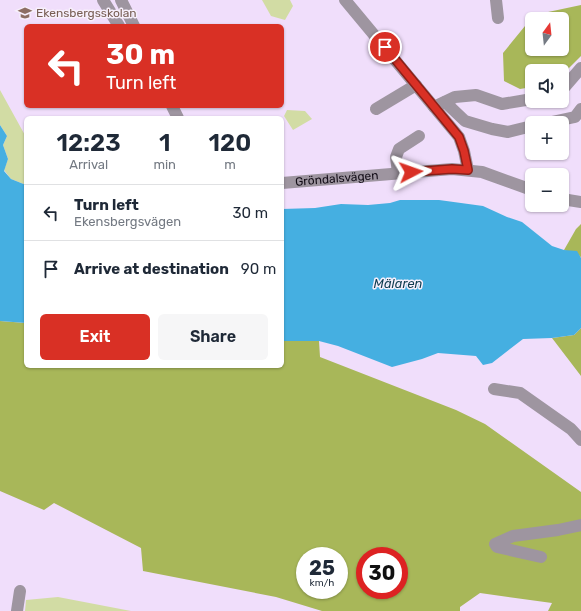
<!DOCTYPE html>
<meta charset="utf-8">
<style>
:root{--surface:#fff;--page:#f6f6f7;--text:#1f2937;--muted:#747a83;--line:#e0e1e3;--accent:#d93025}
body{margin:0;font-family:Rubik,sans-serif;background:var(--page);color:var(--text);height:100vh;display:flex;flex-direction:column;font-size:15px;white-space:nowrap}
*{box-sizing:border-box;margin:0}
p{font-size:13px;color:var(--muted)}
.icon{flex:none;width:22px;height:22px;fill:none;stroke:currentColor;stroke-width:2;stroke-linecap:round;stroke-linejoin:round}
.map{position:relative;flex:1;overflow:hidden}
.drawer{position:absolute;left:24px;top:116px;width:260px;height:252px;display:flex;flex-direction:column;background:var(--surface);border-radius:6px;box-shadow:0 1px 3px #0004}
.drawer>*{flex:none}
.banner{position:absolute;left:24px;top:24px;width:260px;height:84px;border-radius:6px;box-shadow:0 1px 3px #0004;background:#d93025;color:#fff;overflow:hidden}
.needle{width:26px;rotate:15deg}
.buttons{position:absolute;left:525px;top:12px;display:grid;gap:8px}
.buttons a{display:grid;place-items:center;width:44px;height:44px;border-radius:6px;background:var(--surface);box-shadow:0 1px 3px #0004;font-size:20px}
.speed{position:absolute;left:296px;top:547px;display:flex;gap:8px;font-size:20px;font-weight:700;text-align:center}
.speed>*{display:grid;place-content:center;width:52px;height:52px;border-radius:50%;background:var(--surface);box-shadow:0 1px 3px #0004;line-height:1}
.speed small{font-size:10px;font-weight:400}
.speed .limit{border:6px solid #d22;background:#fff;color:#111}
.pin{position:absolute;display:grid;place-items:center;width:34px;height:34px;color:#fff;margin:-17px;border:2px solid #fff;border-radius:50%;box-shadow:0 1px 4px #0007}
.me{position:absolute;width:44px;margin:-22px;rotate:86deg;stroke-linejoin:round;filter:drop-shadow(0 0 3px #0008)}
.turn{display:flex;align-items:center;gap:14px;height:84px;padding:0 16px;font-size:18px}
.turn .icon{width:52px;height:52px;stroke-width:2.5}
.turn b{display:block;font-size:28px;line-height:34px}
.eta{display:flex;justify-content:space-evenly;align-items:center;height:68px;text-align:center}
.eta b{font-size:24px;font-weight:600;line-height:28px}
.button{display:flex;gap:8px;margin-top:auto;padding:8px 16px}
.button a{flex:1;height:46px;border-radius:6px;background:var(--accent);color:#fff;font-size:16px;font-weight:600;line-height:46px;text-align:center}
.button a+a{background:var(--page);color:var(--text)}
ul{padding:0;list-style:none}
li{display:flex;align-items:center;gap:12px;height:56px;padding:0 16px;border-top:1px solid var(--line)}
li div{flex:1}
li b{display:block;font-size:15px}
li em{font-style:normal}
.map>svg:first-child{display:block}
</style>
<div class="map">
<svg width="581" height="611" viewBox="0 0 581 611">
<rect width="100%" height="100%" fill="#f0defb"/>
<path fill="#d2dca4" d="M262 0H290L293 6 285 20 271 16Z
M0 90 26 137V185L11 179 4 170 8 159 3 145 7 136 0 125Z
M287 110 305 111 312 119 293 130 284 116Z
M58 597 131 611H25L26 600Z"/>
<path fill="#a8b759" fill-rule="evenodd" d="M581 5V56L562 75V71H532V87L520 89 504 81 503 53 534 15ZM532 19H562V49H532Z
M581 224V258L580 256 564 250 576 229Z
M0 321 26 323V366H282V341H319L320 357 456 410 485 424 581 492V611H548L552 603 480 593 460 607V611H322L276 597 143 571 141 548 54 503 44 510 0 491ZM305 556H339V590H305ZM365 556H399V590H365Z
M581 328V376L552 338 574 335Z"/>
<path fill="#45afe1" d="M0 125 7 136 3 145 8 159 4 171 11 179 26 185V323L0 321Z
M400 200H439L483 206 507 217 522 222 552 246 564 250 577 251 581 258V328L574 335 552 338 523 339 492 363 483 365 476 356 438 353 422 359 392 367 338 346 319 341H282V209L315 208 341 204 368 205 390 203Z"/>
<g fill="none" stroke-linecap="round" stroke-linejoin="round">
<g stroke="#9e95a0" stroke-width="12">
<path d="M103 0 119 26"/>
<path d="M121 0 134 26"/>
<path d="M345 0 459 137 464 151 468 170"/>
<path d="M496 0 498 18"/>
<path d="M562 90 581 68"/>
<path d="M445 102 465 121 492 129 508 132 532 126"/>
<path d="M172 106 178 118"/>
<path d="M434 107 455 97 476 95 502 104 532 99"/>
<path d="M376 109 416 85"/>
<path d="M547 123 575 117 581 109"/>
<path d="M398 173 396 157 399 149 419 136"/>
<path id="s1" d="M282 183 452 169 482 172 532 190"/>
<path d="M562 199 581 202"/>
<path d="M494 389 520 393 571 429 581 440"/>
<path d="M541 557 497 547 495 544 513 536 558 530 581 525"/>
<path d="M17 611 20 591"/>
</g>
</g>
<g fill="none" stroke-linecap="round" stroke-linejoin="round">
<g stroke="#8d1f18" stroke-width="10">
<path id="route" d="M385 47 459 137 464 151 468 170 452 169 411 172"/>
</g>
<use href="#route" stroke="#d93025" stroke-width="7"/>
</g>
<defs>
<g id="school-bare" transform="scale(1.08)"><path d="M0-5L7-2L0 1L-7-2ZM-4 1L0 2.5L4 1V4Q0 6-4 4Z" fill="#8d6e63" stroke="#f7f0fc" stroke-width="2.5" paint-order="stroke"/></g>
</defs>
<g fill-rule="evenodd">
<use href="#school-bare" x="25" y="13"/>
</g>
<g text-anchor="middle" stroke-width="3" stroke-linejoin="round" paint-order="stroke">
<g font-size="12" fill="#785e54" stroke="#f7f0fc" text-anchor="start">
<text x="36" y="17">Ekensbergsskolan</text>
</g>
<g font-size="12" fill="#120c16" stroke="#f7f0fc">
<text dy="4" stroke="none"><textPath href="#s1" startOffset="55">Gröndalsvägen</textPath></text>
</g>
<g font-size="13" font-style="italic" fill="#0e3c50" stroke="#f7f0fc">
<text x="398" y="288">Mälaren</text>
</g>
</g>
</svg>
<div class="buttons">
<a><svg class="needle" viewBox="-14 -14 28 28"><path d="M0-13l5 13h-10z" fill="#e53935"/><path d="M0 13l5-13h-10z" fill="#747a83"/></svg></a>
<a><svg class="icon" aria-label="sound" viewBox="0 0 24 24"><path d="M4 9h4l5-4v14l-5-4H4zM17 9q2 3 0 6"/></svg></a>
<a>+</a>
<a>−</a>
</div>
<div class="speed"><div>25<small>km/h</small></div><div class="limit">30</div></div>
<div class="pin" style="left:385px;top:47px;background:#d93025"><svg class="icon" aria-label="arrive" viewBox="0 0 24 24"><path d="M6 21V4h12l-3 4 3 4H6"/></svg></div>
<svg class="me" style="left:411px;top:172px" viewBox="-20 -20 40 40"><path d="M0-17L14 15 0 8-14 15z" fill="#d93025" stroke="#fff" stroke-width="4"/></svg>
<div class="banner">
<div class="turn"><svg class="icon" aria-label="left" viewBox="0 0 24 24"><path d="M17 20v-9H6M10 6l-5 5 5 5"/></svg><div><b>30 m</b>Turn left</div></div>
</div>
<section class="drawer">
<div class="eta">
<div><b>12:23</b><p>Arrival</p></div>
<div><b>1</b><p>min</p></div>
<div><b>120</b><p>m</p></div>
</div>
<ul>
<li><svg class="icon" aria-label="left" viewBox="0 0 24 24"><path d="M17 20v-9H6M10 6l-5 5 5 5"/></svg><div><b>Turn left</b><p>Ekensbergsvägen</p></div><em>30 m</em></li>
<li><svg class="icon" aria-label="arrive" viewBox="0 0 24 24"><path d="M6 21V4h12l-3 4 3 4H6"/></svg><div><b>Arrive at destination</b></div><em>90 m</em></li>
</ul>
<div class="button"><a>Exit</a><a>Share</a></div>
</section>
</div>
